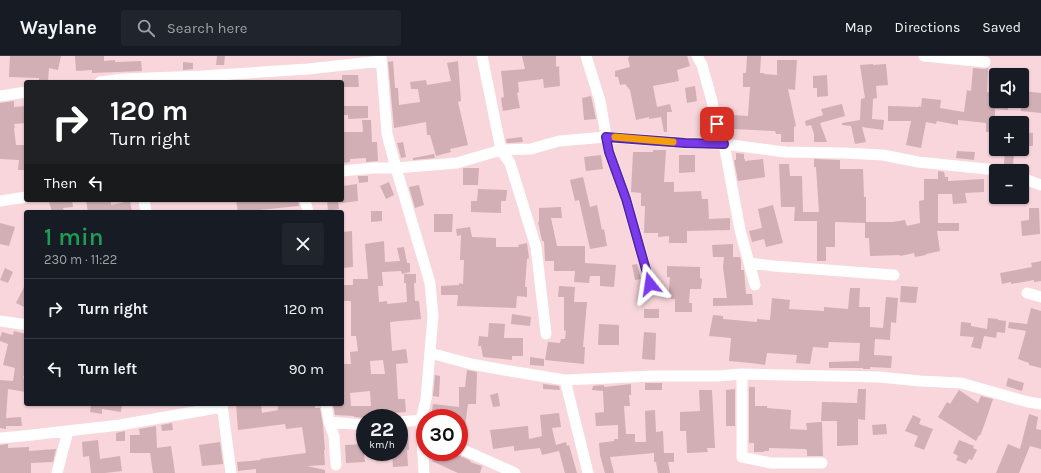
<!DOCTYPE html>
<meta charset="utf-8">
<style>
:root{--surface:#171b24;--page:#20242c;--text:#f1f3f6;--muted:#9ea1a6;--line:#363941}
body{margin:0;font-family:Karla,sans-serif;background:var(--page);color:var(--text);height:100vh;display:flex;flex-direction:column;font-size:15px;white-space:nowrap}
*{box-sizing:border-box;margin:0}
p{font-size:13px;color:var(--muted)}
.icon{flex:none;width:22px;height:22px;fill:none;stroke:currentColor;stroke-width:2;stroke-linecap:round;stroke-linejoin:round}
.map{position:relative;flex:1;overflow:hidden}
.sheet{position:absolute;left:24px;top:154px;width:320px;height:196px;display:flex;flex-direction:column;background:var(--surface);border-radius:4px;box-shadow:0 1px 3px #0004}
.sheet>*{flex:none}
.guide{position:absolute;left:24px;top:24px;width:320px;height:122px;border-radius:4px;box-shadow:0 1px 3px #0004;background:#202124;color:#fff;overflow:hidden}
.fabs{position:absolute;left:989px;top:12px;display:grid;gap:8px}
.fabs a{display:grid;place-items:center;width:40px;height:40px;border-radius:4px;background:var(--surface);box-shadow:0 1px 3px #0004;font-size:20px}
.speed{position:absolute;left:356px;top:353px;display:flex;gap:8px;font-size:20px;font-weight:700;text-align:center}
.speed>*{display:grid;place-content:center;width:52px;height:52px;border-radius:50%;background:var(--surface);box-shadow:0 1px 3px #0004;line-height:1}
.speed small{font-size:10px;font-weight:400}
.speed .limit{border:6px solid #d22;background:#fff;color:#111}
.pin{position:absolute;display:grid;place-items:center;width:34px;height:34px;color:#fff;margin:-17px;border-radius:8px;box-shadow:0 2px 6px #0006}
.me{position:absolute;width:44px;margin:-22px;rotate:345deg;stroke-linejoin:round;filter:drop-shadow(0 0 3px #0008)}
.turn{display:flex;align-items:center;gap:14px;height:84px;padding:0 20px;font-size:18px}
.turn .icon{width:52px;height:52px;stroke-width:2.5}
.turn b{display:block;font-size:28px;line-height:34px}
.then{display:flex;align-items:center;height:38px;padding:0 20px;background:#0003;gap:8px;font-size:15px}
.round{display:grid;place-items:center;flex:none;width:42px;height:42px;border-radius:4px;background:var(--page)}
.summary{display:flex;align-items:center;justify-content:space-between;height:68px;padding:0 20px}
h1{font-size:24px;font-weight:600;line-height:30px;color:#1e9e55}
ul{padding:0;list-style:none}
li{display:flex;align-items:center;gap:12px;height:60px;padding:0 20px;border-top:1px solid var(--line)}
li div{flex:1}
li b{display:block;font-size:15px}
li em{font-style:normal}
header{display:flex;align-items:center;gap:24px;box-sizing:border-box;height:56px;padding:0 20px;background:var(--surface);border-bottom:1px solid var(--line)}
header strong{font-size:19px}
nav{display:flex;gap:22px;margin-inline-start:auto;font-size:14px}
.search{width:280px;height:36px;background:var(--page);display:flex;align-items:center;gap:10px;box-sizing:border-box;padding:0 14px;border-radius:4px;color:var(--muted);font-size:15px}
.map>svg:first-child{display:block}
</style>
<header>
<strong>Waylane</strong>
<div class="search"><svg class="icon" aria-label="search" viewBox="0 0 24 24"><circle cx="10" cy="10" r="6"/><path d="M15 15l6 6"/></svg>Search here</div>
<nav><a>Map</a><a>Directions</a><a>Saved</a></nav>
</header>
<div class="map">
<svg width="1041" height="417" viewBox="0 0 1041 417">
<rect width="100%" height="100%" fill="#f8d6db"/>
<path fill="#d1afb5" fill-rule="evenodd" d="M10 0H61L58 14 49 12 48 25 39 24V22L9 21Z
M75 0H104V5L115 4V6L141 5 142 15 92 17V14L76 15Z
M217 0H225L224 9H216Z
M522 0H556V11L559 10 560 30 544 32 543 23 518 26 519 36 517 37 520 52 503 55 501 42 504 41 501 15 525 13Z
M629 0H687L690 10 677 14 679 25 653 30 657 51 670 48 672 56H667V76H664L661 61 649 63V61L636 64 630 34 625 28 620 29 618 21H615V15L630 11 628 2 629 1Z
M747 0H761L760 17H764V18L777 19V4H797L795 34 788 33 796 70 794 71V86H781V78H776L775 75 733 73V59L748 60 750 31H743V17H746Z
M393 5 395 32H398L399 49 420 46 418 33H411L410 26 426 24 427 29 451 25 447 7 458 5 461 45 458 46 468 89 450 93 451 96 436 100 430 79H427L426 66 394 72 388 6Z
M183 6 193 7V13L183 14Z
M873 8V9L886 8 888 29 876 30 877 42 873 43 872 63 884 64 883 74 862 71 866 86 855 88 851 70 842 69V67L860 64 861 43 865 42 860 9Z
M973 12 984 13 988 12 987 36 996 37V45H1009L1008 54 995 53V76H986V67L958 64V69L937 65 936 68 926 66 921 92 906 89 911 65H888V50L919 51V50L921 51 922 42 941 44 940 52 964 56 967 34 971 35Z
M342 19H358L359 31H342Z
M827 19 828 40 817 41V32H813V20Z
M695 30 697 45 687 47 685 32Z
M1022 35 1041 37V57L1021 55Z
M591 40 596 63 584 64 582 42Z
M14 45V51L26 50V67L14 68 15 72H14L16 89H26V114H18L19 104 0 103V47Z
M842 48 845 60 820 67 827 86H814V78L811 69 806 70 805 65 823 59 821 53Z
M342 50H368V62L348 63V59H342Z
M362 64H371L372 86H377L378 105 366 106V102L350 103V106L342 107V76H363Z
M1023 76 1033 77V90H1023Z
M522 81 523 86 507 87 506 83Z
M403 86 406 101 401 102 397 87Z
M1005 93H1017L1016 100H1014L1013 108H1004Z
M653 94H666L664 126H674V136L701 135 702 143H708L709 163 730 162V174L687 175V187H669V180L658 181V177H644L645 150H641V137L631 136 633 96H653Z
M957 95 975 96 974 104 956 102Z
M736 97 744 98V103H745V105L763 103 765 121 738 125 734 104H736Z
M434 98 435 102 413 104V102Z
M601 99 603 113 586 115 584 101Z
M679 99H695V116L679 117Z
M814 103 840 104V113H863L864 141H866V166H893L905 164 907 170 920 167 919 145 924 144V123H938V115L944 116 945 121H948V125L984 123V136L965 137 967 147 953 148 952 138H938V167H959V175H937L940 195 926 198V199L915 201 914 197 900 200V199L870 200 869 182H865V167L835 166V191H826V205H817V165H794L795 151H781L779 108H789L790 120H802L803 156H819L816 111H814Z
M463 112H479L478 129H463Z
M358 120H368V126L359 127Z
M583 121 590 151 597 149 602 174 604 173 607 190 590 193 579 144 575 145 570 124Z
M389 126 394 139 386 143 380 130Z
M357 128 358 145 342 147V130Z
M419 129 424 149 415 152 409 131Z
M478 133 507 134 506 145H501V157L471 156V145H477Z
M63 144H72L73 151 63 152 64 156H52L49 146Z
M86 144H111V149L130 145 132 156H88Z
M236 144H298L299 150 249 155V156H238Z
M327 144H338L339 153 328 155Z
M773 149 783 187 766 191 764 183 752 186 749 175 762 172 758 153Z
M561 151 562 162H551L557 190H585V207L616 209 614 231 600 230V220H590L589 227 574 226 575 215H554V205H545L544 185H542L538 166H539V152Z
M1029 152H1039L1040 178 1022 180 1021 165 1029 164Z
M371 155H382V165L371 166Z
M434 158H453L452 176H434Z
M0 167 15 171 9 190 0 188Z
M470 171 472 181 496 182V191H519L518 189 527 187 529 202 527 203 525 231H527V241L517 240 516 252 457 250 458 239H441V230L459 229V227L463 228 464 204H460L461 179 457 180 456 173Z
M352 175 353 211 342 212V176Z
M384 185 385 206 400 205 397 192 404 191 407 207H410V216L402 218 401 215 382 216 383 230H378L379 246 387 245V248L407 246 406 227H404V218H416V227H414L415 245H419L421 263 390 266 392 295 406 293 408 307 396 308 398 343H405L406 356 394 357V356L368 358V362L354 361V360L335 359 333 348H342V308H351L350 296 358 295 356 280H351V245H342V229H353V223H368L365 188ZM383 304 385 318H371L370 305ZM370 335 371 350H351L350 337Z
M733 188V201H740L741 205V214H744L746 238H752L753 249 713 250V242H727L723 211 724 201H713L712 189Z
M1041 205V225L1034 226V224L1011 228V226L1002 228 1000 217 1032 211 1031 207Z
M637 208 641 223 635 224 632 209Z
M667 210 700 211V222L702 223 701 233H690L689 247H692V256H675V243H668L670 221H667Z
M5 212 13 216 8 227 0 224Z
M26 227V252L16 247Z
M559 230 575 231 574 246H587L583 291H585L584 308 545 304 548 286 560 287 561 283H565L566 275 564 274V241H558Z
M901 230 918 231 916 247 900 246Z
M850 232H860L859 251H870V271L883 272 886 241 898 242 896 267 891 266 890 284 875 283 874 299 892 300 891 312 870 311V313H863V312H829V306L859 305 860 287 829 286 828 292 813 291 810 308 796 307 797 299 767 297 765 309 751 307 729 305 731 282 709 280 713 259 723 260V263L757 266V263L770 264 772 242 790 244 789 253 824 255V251L848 253Z
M1031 252 1041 255V312L1029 309V307L1018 303 1026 275 1008 272 1009 266 1027 268Z
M644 253H659V262H644Z
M512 258 531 261 530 270 511 268Z
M988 262 998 263V264L1006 265 1005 277 997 276 996 282 984 280 981 293 971 291 974 281 960 280 961 266 971 267V270L987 273Z
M489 267 505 268 504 282H523V300H512V304L483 301 481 290H478L479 280 488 281Z
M599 268 619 269V289H598Z
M14 275 26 278V312L23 322H26V336L8 333 6 362 21 361 22 370H6V373L0 372V324L13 325 15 312 3 309 8 288 0 285V282L2 276 13 279Z
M644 276 656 277 655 304 642 303Z
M530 301 544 303V310L530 309Z
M467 314 477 316 476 348H468L465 370 459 369V362H431L433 348 459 351V331H465Z
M435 319 440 320 439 341 433 340Z
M1008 322 1024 327 1022 335 1006 330Z
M645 327H662V334H645Z
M543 328 559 330 560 334 543 333Z
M631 328V339H629L630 350H624L626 378H635V386H646L645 355 655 354 656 376 663 375 664 397H674V406H668L670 417H658L656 406H654V397L610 401 614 417H605L600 399 599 387 614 385V383H618V369L596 370 595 357 604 356 603 335 592 334 593 330 604 329V331Z
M749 331H755V350H767V352L791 354 790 373 807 374 806 367 822 366 823 400H807V394L805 393 769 392V395H764V396H754V387H749Z
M735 333V370H726V334Z
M858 333H866L865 364 858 363V389L837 390V365H821L822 346 857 347Z
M699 334H712L715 392H707L708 396 687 397 686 375H680V356L700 355Z
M959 334 978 347 981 340 993 343 986 364 980 380 979 379 976 385 938 361 947 346 950 348Z
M498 337 500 350 493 351 490 339Z
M91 348H122L121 356 102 353V358L90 356Z
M236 348H261L262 357 278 354V348H315V352H320L323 369 325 394H324L325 409 307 410 325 414V417H256V413L238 415 237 406 261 404 260 403 306 397 302 371 286 373 285 368 238 374Z
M559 357 561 371 552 372 556 389 566 386 567 390 569 389 577 417H565L559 395 542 399 540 392 514 395V390L493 393 490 374 528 370 529 383 542 380 540 359Z
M1029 358 1038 361 1036 373 1041 374V393L1030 390 1019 417H996L1008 388 1020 393Z
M913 359 921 363 919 368 933 373 924 394 914 390 918 380 905 375Z
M172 367 173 374 162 375 161 369Z
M886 368 887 378 873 379 872 369Z
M156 370 157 392 171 390 175 417H153L150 397H130V379H140L139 373Z
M125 375V385H116V377Z
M408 376 409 394H407L408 410 393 411 392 397H399V377Z
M98 384 100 403 120 400 122 415 105 417H91L89 400 83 401 82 386Z
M959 384 974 390 973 392 977 394 972 404 969 403 966 408 956 404 958 400 953 397Z
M220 386 223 408 202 410 199 389Z
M8 388V392L29 391V395L56 393 53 406 31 407V417H0V389Z
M363 388 365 406 346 407 345 389Z
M436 396H451L471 405 470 406 482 410 480 417H458L432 405Z"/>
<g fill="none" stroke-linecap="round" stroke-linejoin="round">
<path stroke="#fff" stroke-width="11" d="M381 0 387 78 396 112 430 227 433 260 426 343 421 364 424 417
M482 0 501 94 510 107 536 191 546 278
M586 0 600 45 609 96 626 143 650 228
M697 0 702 9 712 45 714 58 724 88 740 174 755 229
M924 0 985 6
M100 26 123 23 202 20 308 13 381 5
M0 40 26 36
M342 115 373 112H396L457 107 501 94 531 93 559 85 606 81 685 87 724 88 785 96 845 97 883 99 918 106 1006 115
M1022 122 1041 129
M144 144 146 156
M305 144 308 156
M0 145 26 141
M749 207 774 210 894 219
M1027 237 1041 241
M0 265 21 268H26
M430 297 471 308 510 315 565 324 652 320H717L742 318 879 321 920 325 961 327 1028 346 1041 348
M742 318V401L771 407H822
M565 324 588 417
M222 348 231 417
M326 348 329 366 334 380 336 409
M329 366 365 369
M399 366 421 364 424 371
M0 382 23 380 120 369 222 351
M459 392 515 417
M57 417 68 375"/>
</g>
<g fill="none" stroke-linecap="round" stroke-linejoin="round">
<g stroke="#51269a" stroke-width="10">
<path id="route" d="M650 228 626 143 609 96 606 81 685 87 724 88 717 68"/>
</g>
<use href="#route" stroke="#7c3aed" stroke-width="7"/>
<path stroke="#f59e0b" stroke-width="7" d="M615 81 673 86"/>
</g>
</svg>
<div class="fabs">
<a><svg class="icon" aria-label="sound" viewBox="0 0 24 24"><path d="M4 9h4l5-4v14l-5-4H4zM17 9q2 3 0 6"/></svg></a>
<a>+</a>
<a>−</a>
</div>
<div class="speed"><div>22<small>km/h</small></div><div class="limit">30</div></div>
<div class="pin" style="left:717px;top:68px;background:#d93025"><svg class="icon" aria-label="arrive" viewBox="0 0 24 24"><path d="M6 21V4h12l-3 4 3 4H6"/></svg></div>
<svg class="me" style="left:650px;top:228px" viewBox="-20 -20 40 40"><path d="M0-17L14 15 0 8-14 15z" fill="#7c3aed" stroke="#fff" stroke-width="4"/></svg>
<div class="guide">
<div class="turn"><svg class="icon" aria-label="right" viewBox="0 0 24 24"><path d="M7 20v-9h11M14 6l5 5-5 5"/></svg><div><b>120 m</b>Turn right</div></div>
<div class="then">Then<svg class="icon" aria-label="left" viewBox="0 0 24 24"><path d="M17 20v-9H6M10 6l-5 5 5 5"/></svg></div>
</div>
<section class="sheet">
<div class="summary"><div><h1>1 min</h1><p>230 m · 11:22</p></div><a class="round"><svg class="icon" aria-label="close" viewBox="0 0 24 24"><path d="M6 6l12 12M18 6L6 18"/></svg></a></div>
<ul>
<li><svg class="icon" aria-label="right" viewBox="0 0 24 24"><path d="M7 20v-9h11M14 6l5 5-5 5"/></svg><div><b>Turn right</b></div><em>120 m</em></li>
<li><svg class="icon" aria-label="left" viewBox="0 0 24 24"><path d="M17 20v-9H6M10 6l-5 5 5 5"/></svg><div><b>Turn left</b></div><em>90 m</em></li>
</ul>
</section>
</div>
